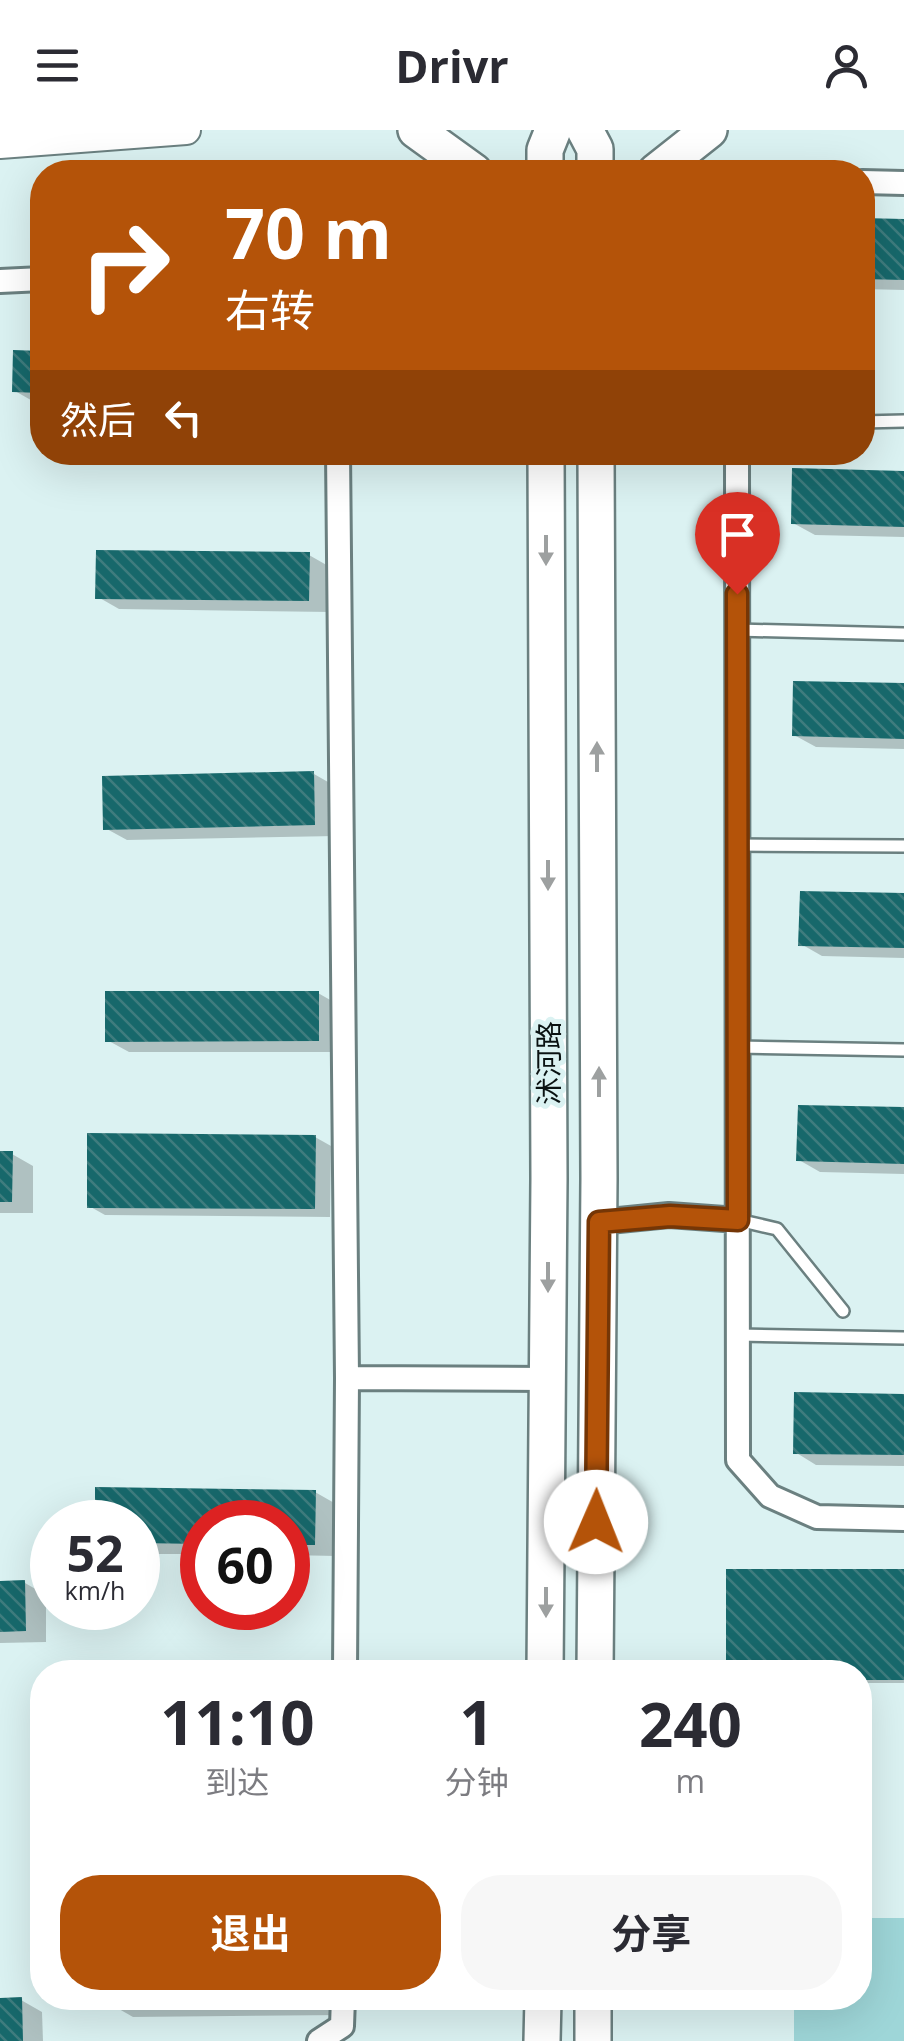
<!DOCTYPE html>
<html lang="zh">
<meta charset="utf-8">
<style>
:root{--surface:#fff;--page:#f7f7f7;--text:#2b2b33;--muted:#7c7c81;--accent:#b45309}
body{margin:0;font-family:"Open Sans","Noto Sans SC",sans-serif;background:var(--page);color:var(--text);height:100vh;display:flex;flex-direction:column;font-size:38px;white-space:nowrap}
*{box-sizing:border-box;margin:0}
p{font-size:32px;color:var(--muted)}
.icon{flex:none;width:55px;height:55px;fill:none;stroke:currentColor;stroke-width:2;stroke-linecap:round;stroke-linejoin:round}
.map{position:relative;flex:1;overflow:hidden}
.drawer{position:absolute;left:30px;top:1530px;width:842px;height:350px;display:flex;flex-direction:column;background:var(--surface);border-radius:40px;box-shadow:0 10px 40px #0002}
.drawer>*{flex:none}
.hud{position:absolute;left:30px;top:30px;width:845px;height:305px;border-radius:40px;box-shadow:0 10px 40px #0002;background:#b45309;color:#fff;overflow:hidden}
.speed{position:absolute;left:30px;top:1370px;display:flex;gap:20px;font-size:50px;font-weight:700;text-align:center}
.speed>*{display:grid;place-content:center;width:130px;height:130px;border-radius:50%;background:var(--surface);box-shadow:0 10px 40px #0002;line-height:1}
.speed small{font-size:25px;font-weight:400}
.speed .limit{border:15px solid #d22;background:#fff;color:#111}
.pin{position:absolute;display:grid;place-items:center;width:85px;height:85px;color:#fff;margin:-102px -42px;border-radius:50% 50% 50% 0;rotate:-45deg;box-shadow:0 0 10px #0007}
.pin .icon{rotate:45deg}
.me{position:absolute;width:110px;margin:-55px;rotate:1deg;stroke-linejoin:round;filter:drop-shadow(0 0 8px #0008)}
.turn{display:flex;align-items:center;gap:35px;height:210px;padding:0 30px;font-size:45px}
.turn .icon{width:130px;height:130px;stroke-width:2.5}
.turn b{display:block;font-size:70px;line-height:85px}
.then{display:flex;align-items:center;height:95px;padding:0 30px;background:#0003;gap:20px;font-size:38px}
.eta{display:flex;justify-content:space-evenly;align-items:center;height:170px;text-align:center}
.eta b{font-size:60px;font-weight:700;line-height:70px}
.button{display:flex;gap:20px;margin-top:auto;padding:20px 30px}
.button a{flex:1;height:115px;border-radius:40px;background:var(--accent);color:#fff;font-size:40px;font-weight:700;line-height:115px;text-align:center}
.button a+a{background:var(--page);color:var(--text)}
header{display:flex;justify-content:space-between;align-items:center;height:130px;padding:0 30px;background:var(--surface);font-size:45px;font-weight:700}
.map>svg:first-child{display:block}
</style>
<header><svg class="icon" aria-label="menu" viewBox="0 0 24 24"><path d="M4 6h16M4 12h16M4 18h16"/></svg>Drivr<svg class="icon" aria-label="person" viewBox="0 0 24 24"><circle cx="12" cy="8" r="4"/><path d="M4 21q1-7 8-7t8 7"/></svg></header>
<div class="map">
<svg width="904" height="1911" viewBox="0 0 904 1911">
<defs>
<pattern id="building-back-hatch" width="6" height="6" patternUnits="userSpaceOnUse" patternTransform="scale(2.5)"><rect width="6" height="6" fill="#17686b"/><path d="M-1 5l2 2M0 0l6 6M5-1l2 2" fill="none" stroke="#3f7c7e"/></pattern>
</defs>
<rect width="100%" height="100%" fill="#dbf2f2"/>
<path fill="#9ed6d8" d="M860 1788H904V1911H794V1868H860Z"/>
<path fill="#0003" d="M862 91 904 92V160L862 159Z
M16 223H42V273H36L15 261Z
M904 343V407L815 405 793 393Z
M309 425 330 437V482L119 479 98 467Z
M904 556V619L816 617 794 605Z
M314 644 335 656 336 706 127 710 105 698Z
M904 766V828L822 826 801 814Z
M318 863 339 875 340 922H129L107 910Z
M904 980V1044L820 1042 799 1030Z
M315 1007 331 1016 330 1087 105 1085 89 1076Z
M0 1024H12L33 1036V1083H0Z
M904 1266V1336L816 1335 795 1322Z
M97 1360 315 1362 336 1374V1426L288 1425V1392H202V1424H138V1392H97Z
M904 1441V1553H860V1542H729V1442Z
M0 1453H25L46 1465V1512L0 1513Z
M112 1868H342V1885L133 1887 112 1875Z
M0 1870H21L42 1882 43 1911H0Z"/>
<path fill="url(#building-back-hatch)" d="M862 88 904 89V150L862 149Z
M13 220 42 221V263L12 262Z
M792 338 904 341V397L791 394Z
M96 420 310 422 309 471 95 469Z
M793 551 904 553V609L792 606Z
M314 641 315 695 103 700 102 646Z
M800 761 904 763V818L798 816Z
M105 861H319V911L105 912Z
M798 975 904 977V1034L796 1031Z
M87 1003 316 1005 315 1079 87 1078Z
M0 1021H13L12 1072H0Z
M794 1262 904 1264V1325L793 1324Z
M95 1357 316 1360 315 1415H288V1392H202V1414L138 1413V1392H95Z
M726 1439H904V1550H860V1542H726Z
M25 1450 26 1501 0 1502V1451Z
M22 1867 23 1911H0V1868Z
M110 1868H322V1875L110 1876Z"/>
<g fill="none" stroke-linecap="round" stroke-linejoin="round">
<g stroke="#6b8080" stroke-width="16">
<path id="service" d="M862 292 904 291
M737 500 904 504
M737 715 904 716
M738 917 904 920
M738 1090 777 1099 843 1181
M738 1205 904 1208"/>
</g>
<g stroke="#6b8080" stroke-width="28">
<path id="minor" d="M862 52 904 53
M0 151 42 149
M338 322 347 1248 345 1542
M737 322 738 1330 770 1366 817 1387 904 1389
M599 1092 669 1085 738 1090
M347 1248 547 1249
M319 1911 342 1896 343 1868"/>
</g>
<g stroke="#6b8080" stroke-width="32">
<path id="tertiary" d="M0 14 186 0"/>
</g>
<g stroke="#6b8080" stroke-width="40">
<path id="primary" d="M416 0 474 42
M585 0 595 19V42
M545 42V20L553 0
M656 42 709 0
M545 1542 549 1049 546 322
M595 1542 599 1049 596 322
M542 1911 543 1868
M593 1911V1868"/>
</g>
<use href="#service" stroke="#fff" stroke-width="11"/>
<use href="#minor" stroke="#fff" stroke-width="22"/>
<use href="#tertiary" stroke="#fff" stroke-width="28"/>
<use href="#primary" stroke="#fff" stroke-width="35"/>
</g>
<defs><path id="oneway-solid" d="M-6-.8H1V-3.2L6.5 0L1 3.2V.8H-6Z" transform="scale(2.5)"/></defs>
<g fill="#9da0a0">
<use href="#oneway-solid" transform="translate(546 420) rotate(90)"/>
<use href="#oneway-solid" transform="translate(597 627) rotate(-90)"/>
<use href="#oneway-solid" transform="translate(548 745) rotate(90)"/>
<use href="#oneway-solid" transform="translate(599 952) rotate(-90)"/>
<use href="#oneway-solid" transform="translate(548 1147) rotate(90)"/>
<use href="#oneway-solid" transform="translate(546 1472) rotate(90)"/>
</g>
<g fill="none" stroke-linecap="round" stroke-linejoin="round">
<g stroke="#753606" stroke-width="25">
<path id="route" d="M596 1392 599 1092 670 1086 738 1090 737 464"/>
</g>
<use href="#route" stroke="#b45309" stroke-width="18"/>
</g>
<g text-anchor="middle" stroke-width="10" stroke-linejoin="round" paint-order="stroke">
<g font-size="28" fill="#0a1212" stroke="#dbf2f2">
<text transform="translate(549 933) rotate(-90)" y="10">沭河路</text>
</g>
</g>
</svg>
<div class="speed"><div>52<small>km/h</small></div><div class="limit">60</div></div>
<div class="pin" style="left:737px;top:464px;background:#d93025"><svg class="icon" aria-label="arrive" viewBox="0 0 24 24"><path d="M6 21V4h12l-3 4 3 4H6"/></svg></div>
<svg class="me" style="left:596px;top:1392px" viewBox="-20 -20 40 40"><circle r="19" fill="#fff"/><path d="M0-13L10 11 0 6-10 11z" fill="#b45309"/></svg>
<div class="hud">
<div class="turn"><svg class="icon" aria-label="right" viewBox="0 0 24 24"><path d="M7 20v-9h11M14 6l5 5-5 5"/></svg><div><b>70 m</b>右转</div></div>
<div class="then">然后<svg class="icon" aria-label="left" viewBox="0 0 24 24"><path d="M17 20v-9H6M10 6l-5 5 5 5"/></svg></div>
</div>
<section class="drawer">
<div class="eta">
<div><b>11:10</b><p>到达</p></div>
<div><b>1</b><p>分钟</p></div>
<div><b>240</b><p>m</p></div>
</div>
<div class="button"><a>退出</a><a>分享</a></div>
</section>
</div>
